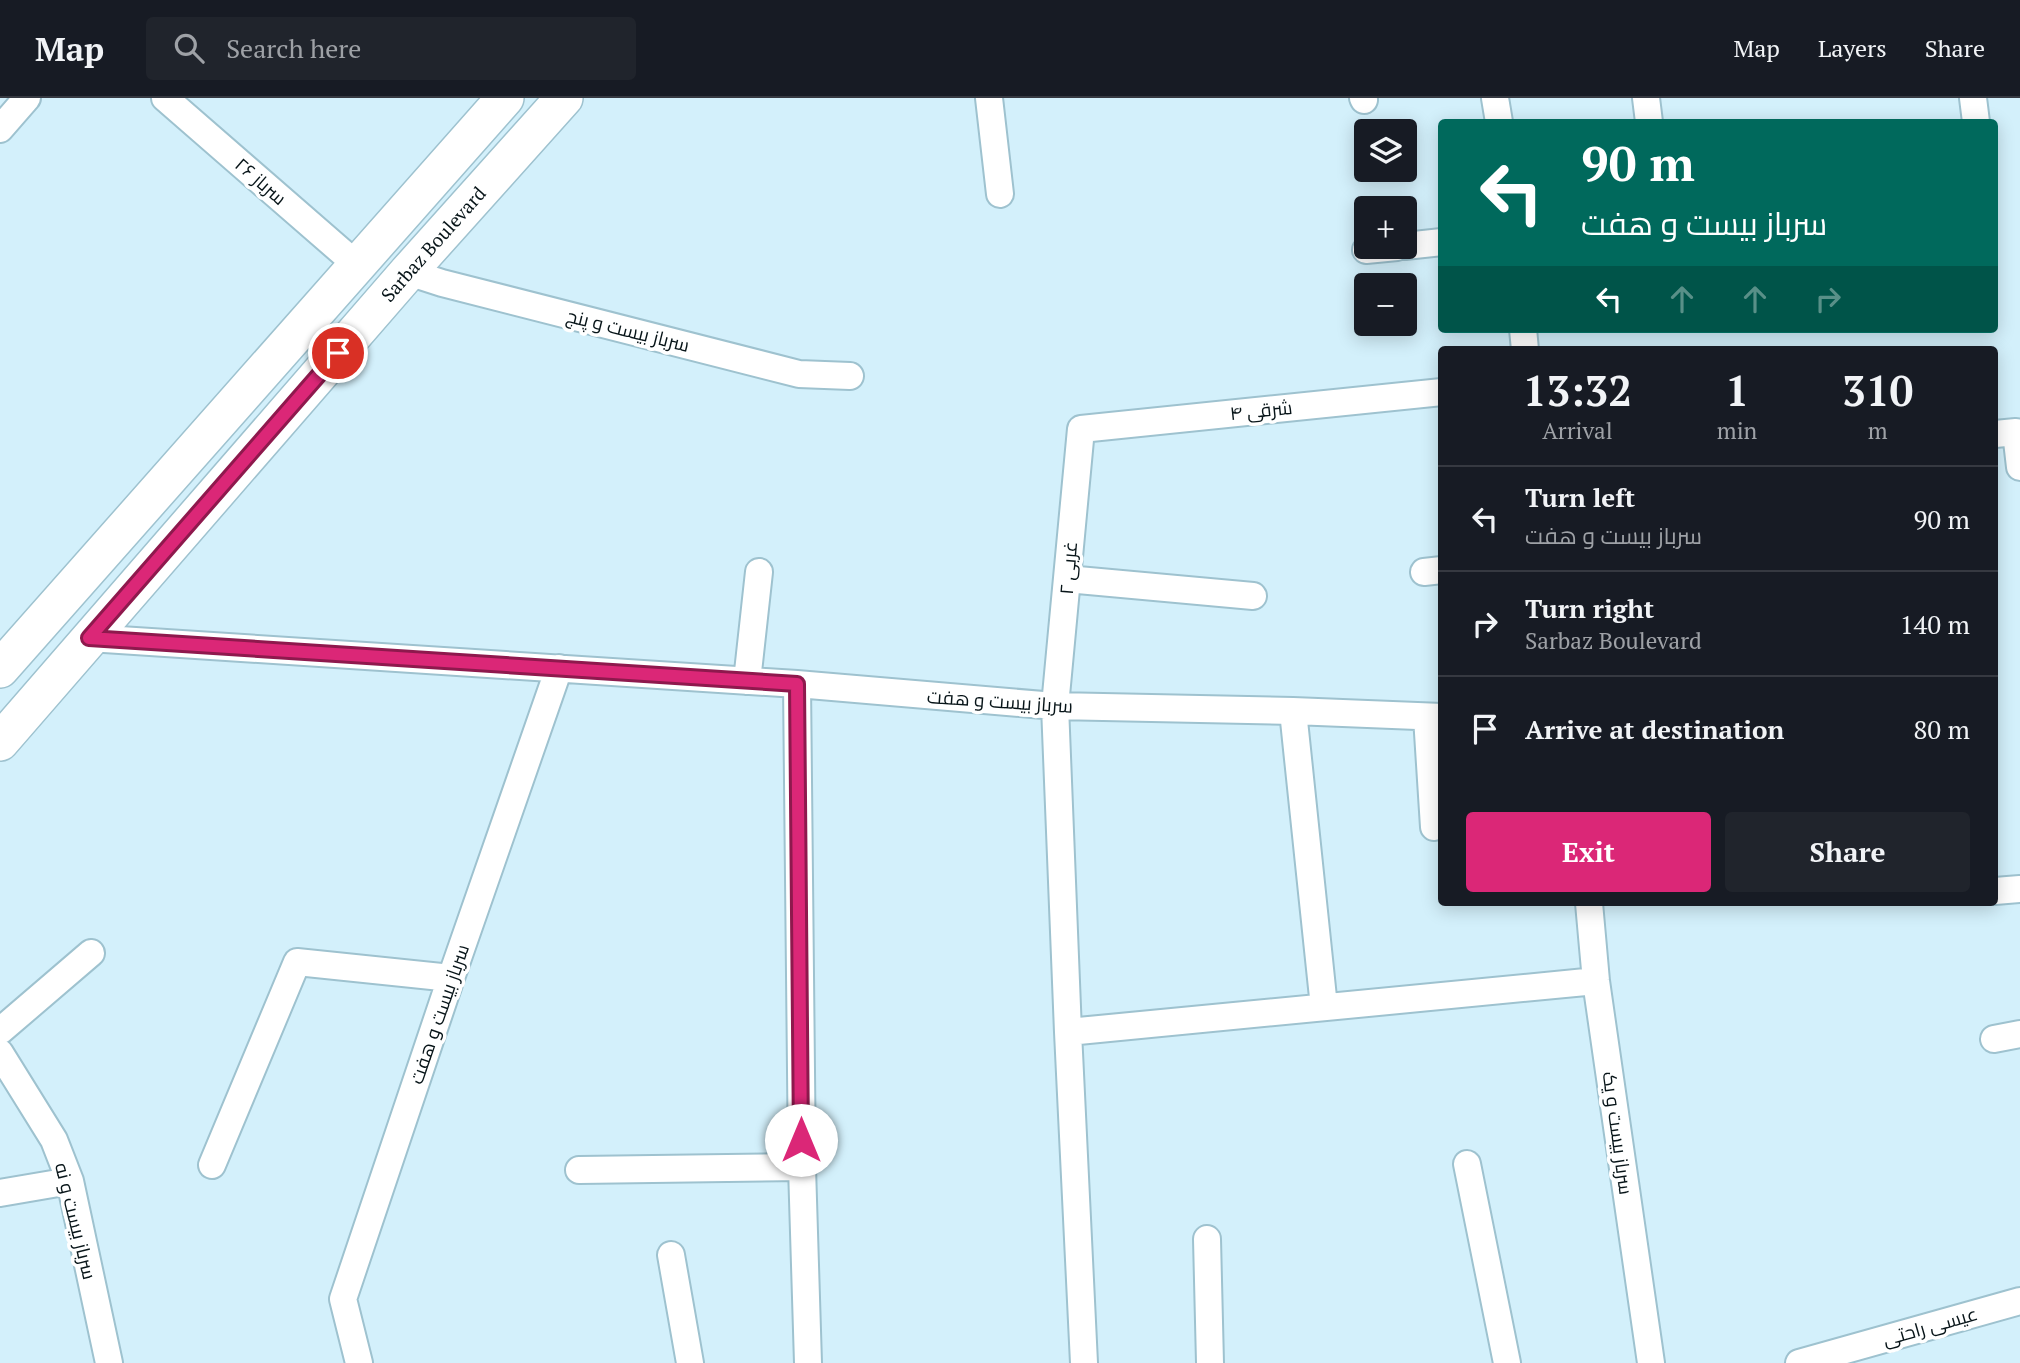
<!DOCTYPE html>
<meta charset="utf-8">
<style>
:root{--surface:#171b24;--page:#20242c;--text:#f1f3f6;--muted:#9ea1a6;--line:#363941;--accent:#db2777}
body{margin:0;font-family:"PT Serif",Cairo,serif;background:var(--page);color:var(--text);height:100vh;display:flex;flex-direction:column;font-size:26px;white-space:nowrap}
*{box-sizing:border-box;margin:0}
p{font-size:23px;color:var(--muted)}
.icon{flex:none;width:38px;height:38px;fill:none;stroke:currentColor;stroke-width:2;stroke-linecap:round;stroke-linejoin:round}
.map{position:relative;flex:1;overflow:hidden}
.drawer{position:absolute;left:1438px;top:248px;width:560px;height:560px;display:flex;flex-direction:column;background:var(--surface);border-radius:7px;box-shadow:0 4px 18px #0003}
.drawer>*{flex:none}
.guide{position:absolute;left:1438px;top:21px;width:560px;height:214px;border-radius:7px;box-shadow:0 4px 18px #0003;background:#00695c;color:#fff;overflow:hidden}
.tools{position:absolute;left:1354px;top:21px;display:grid;gap:14px}
.tools a{display:grid;place-items:center;width:63px;height:63px;border-radius:7px;background:var(--surface);box-shadow:0 4px 18px #0003;font-size:35px}
.pin{position:absolute;display:grid;place-items:center;width:60px;height:60px;color:#fff;margin:-30px;border:4px solid #fff;border-radius:50%;box-shadow:0 2px 7px #0007}
.me{position:absolute;width:77px;margin:-38px;rotate:0deg;stroke-linejoin:round;filter:drop-shadow(0 0 5px #0008)}
.turn{display:flex;align-items:center;gap:24px;height:147px;padding:0 28px;font-size:32px}
.turn .icon{width:91px;height:91px;stroke-width:2.5}
.turn b{display:block;font-size:49px;line-height:60px}
.lanes{display:flex;align-items:center;height:66px;padding:0 28px;background:#0003;justify-content:center;gap:35px;direction:ltr}
.lanes .off{opacity:.35}
.eta{display:flex;justify-content:space-evenly;align-items:center;height:119px;text-align:center}
.eta b{font-size:42px;font-weight:700;line-height:49px}
.cta{display:flex;gap:14px;margin-top:auto;padding:14px 28px}
.cta a{flex:1;height:80px;border-radius:7px;background:var(--accent);color:#fff;font-size:28px;font-weight:700;line-height:80px;text-align:center}
.cta a+a{background:var(--page);color:var(--text)}
ul{padding:0;list-style:none}
li{display:flex;align-items:center;gap:21px;height:105px;padding:0 28px;border-top:2px solid var(--line)}
li div{flex:1}
li b{display:block;font-size:26px}
li em{font-style:normal}
header{display:flex;align-items:center;gap:42px;box-sizing:border-box;height:98px;padding:0 35px;background:var(--surface);border-bottom:2px solid var(--line)}
header strong{font-size:33px}
nav{display:flex;gap:38px;margin-inline-start:auto;font-size:24px}
.search{width:490px;height:63px;background:var(--page);display:flex;align-items:center;gap:18px;box-sizing:border-box;padding:0 24px;border-radius:7px;color:var(--muted);font-size:26px}
.map>svg:first-child{display:block}
</style>
<header>
<strong>Map</strong>
<div class="search"><svg class="icon" aria-label="search" viewBox="0 0 24 24"><circle cx="10" cy="10" r="6"/><path d="M15 15l6 6"/></svg>Search here</div>
<nav><a>Map</a><a>Layers</a><a>Share</a></nav>
</header>
<div class="map">
<svg width="2020" height="1265" viewBox="0 0 2020 1265">
<rect width="100%" height="100%" fill="#d3f0fb"/>
<g fill="none" stroke-linecap="round" stroke-linejoin="round">
<g stroke="#9ec2cf" stroke-width="30">
<path id="minor" d="M165 0 357 167
M989 0 1000 96
M1363 0 1364 2
M1495 0 1499 24
M1646 0 1649 24
M1973 0 1976 24
M0 31 27 0
M1405 148 1442 144
M1366 152 1397 149
M408 174 442 185 799 276 850 278
M1523 231 1525 252
M1995 336 2016 334 2020 369
M1424 474 1442 472
M1067 481 1253 498
M89 540 797 586 1055 608 1293 613 1442 619
M747 583 759 474
M797 586 802 1069 808 1265
M1293 613 1324 909
M1427 619 1434 729
M1995 793 2020 791
M1589 805 1596 883 1651 1265
M0 933 91 855
M1068 934 1596 883
M1994 941 2020 936
M0 955 54 1042 70 1083 109 1265
M1467 1066 1507 1265
M212 1067 297 864 451 880
M579 1072 802 1069
M0 1095 70 1083
M1207 1141 1210 1265
M671 1157 690 1265
M359 1265 343 1201 451 880 559 570
M1084 1265 1068 934 1055 608 1081 331 1442 294
M1799 1265 2020 1203"/>
</g>
<g stroke="#9ec2cf" stroke-width="40">
<g id="secondary">
<path d="M0 571 505 0"/>
<path id="s1" d="M0 644 408 174 564 0"/>
</g>
</g>
<use href="#minor" stroke="#fff" stroke-width="26"/>
<use href="#secondary" stroke="#fff" stroke-width="37"/>
</g>
<g fill="none" stroke-linecap="round" stroke-linejoin="round">
<g stroke="#8e194d" stroke-width="18">
<path id="route" d="M338 255 89 540 797 586 801 1042"/>
</g>
<use href="#route" stroke="#db2777" stroke-width="12"/>
</g>
<g text-anchor="middle" stroke-width="7" stroke-linejoin="round" paint-order="stroke">
<g font-size="19" fill="#071418" stroke="#fff">
<text transform="translate(261 83) rotate(41)" y="7">سرباز ۲۶</text>
<text dy="7" stroke="none"><textPath href="#s1" startOffset="660">Sarbaz Boulevard</textPath></text>
<text transform="translate(628 232) rotate(14)" y="7">سرباز بیست و پنج</text>
<text transform="translate(1261 312) rotate(-6)" y="7">شرقی ۴</text>
<text transform="translate(1068 470) rotate(-85)" y="7">غربی ۲</text>
<text transform="translate(1000 603) rotate(4)" y="7">سرباز بیست و هفت</text>
<text transform="translate(439 916) rotate(-71)" y="7">سرباز بیست و هفت</text>
<text transform="translate(1618 1035) rotate(82)" y="7">سرباز بیست و یک</text>
<text transform="translate(76 1123) rotate(76)" y="7">سرباز بیست و نه</text>
<text transform="translate(1930 1228) rotate(-16)" y="7">عیسی راحتی</text>
</g>
</g>
</svg>
<div class="tools">
<a><svg class="icon" aria-label="layers" viewBox="0 0 24 24"><path d="M12 4l9 5-9 5-9-5zM3 14l9 5 9-5"/></svg></a>
<a>+</a>
<a>−</a>
</div>
<div class="pin" style="left:338px;top:255px;background:#d93025"><svg class="icon" aria-label="arrive" viewBox="0 0 24 24"><path d="M6 21V4h12l-3 4 3 4H6"/></svg></div>
<svg class="me" style="left:801px;top:1042px" viewBox="-20 -20 40 40"><circle r="19" fill="#fff"/><path d="M0-13L10 11 0 6-10 11z" fill="#db2777"/></svg>
<div class="guide">
<div class="turn"><svg class="icon" aria-label="left" viewBox="0 0 24 24"><path d="M17 20v-9H6M10 6l-5 5 5 5"/></svg><div><b>90 m</b>سرباز بیست و هفت</div></div>
<div class="lanes"><svg class="icon" aria-label="left" viewBox="0 0 24 24"><path d="M17 20v-9H6M10 6l-5 5 5 5"/></svg><svg class="icon off" aria-label="ahead" viewBox="0 0 24 24"><path d="M12 20V5M6 11l6-6 6 6"/></svg><svg class="icon off" aria-label="ahead" viewBox="0 0 24 24"><path d="M12 20V5M6 11l6-6 6 6"/></svg><svg class="icon off" aria-label="right" viewBox="0 0 24 24"><path d="M7 20v-9h11M14 6l5 5-5 5"/></svg></div>
</div>
<section class="drawer">
<div class="eta">
<div><b>13:32</b><p>Arrival</p></div>
<div><b>1</b><p>min</p></div>
<div><b>310</b><p>m</p></div>
</div>
<ul>
<li><svg class="icon" aria-label="left" viewBox="0 0 24 24"><path d="M17 20v-9H6M10 6l-5 5 5 5"/></svg><div><b>Turn left</b><p>سرباز بیست و هفت</p></div><em>90 m</em></li>
<li><svg class="icon" aria-label="right" viewBox="0 0 24 24"><path d="M7 20v-9h11M14 6l5 5-5 5"/></svg><div><b>Turn right</b><p>Sarbaz Boulevard</p></div><em>140 m</em></li>
<li><svg class="icon" aria-label="arrive" viewBox="0 0 24 24"><path d="M6 21V4h12l-3 4 3 4H6"/></svg><div><b>Arrive at destination</b></div><em>80 m</em></li>
</ul>
<div class="cta"><a>Exit</a><a>Share</a></div>
</section>
</div>
